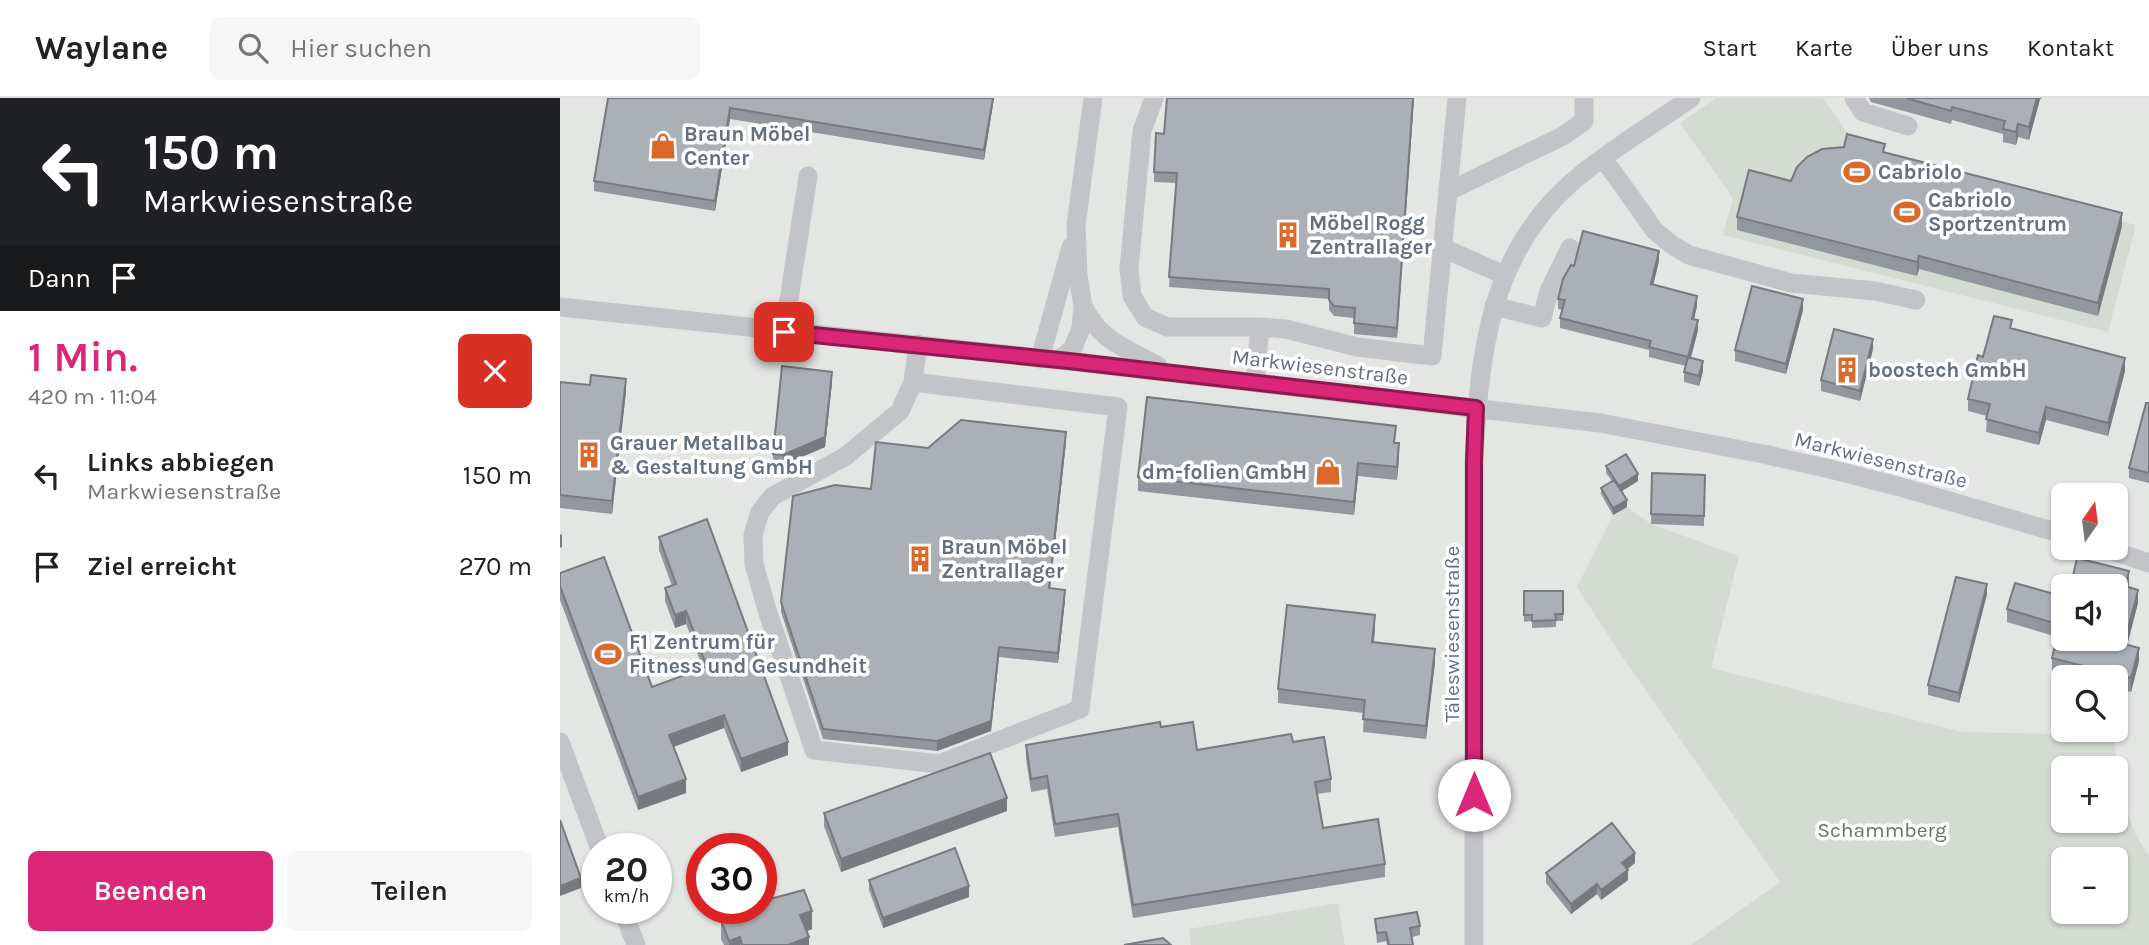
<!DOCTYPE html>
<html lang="de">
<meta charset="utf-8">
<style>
:root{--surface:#fff;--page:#f6f6f6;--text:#222;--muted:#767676;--line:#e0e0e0;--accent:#db2777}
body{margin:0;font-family:Karla,sans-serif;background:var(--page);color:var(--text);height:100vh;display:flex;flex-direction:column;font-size:26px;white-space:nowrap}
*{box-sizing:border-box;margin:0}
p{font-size:23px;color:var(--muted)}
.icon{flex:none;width:38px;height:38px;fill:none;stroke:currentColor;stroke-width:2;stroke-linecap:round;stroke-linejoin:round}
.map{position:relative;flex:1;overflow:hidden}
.drawer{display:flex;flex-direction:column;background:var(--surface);width:560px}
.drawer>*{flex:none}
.hud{background:#202124;color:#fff;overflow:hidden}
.needle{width:46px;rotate:14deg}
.tools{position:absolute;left:1491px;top:385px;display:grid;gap:14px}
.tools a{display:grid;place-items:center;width:77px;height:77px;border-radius:10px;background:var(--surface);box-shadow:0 2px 5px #0004;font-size:35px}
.speed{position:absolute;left:21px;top:735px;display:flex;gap:14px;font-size:35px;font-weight:700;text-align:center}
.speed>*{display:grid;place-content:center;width:91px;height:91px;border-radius:50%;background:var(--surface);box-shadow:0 2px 5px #0004;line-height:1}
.speed small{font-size:18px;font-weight:400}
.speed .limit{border:10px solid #d22;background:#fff;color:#111}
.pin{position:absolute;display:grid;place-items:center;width:60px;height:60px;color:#fff;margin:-30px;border-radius:14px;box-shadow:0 4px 10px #0006}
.me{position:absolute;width:77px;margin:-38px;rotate:0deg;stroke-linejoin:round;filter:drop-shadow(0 0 5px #0008)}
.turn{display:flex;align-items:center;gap:24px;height:147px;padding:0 28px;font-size:32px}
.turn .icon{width:91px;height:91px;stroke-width:2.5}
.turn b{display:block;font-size:49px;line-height:60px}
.then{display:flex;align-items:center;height:66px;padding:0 28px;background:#0003;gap:14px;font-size:26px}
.round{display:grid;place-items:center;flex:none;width:74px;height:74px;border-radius:10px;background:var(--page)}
.summary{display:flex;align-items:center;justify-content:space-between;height:119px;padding:0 28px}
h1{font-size:42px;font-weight:600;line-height:52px;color:var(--accent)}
.action{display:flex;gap:14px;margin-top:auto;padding:14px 28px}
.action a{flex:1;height:80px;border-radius:10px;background:var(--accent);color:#fff;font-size:28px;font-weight:600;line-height:80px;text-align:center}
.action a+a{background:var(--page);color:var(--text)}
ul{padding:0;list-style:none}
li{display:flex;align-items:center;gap:21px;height:91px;padding:0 28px}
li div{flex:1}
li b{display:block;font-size:26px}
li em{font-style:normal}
header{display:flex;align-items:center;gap:42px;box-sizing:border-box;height:98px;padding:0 35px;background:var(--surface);border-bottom:2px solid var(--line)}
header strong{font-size:33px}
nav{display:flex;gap:38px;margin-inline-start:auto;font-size:24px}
.search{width:490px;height:63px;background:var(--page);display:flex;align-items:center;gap:18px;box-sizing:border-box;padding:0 24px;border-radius:10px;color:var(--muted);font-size:26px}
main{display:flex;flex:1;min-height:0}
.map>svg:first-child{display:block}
</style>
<header>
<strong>Waylane</strong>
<div class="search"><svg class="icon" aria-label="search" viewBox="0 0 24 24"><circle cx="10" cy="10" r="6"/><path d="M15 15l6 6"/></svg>Hier suchen</div>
<nav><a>Start</a><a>Karte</a><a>Über uns</a><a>Kontakt</a></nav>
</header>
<main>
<section class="drawer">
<div class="hud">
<div class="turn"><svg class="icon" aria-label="left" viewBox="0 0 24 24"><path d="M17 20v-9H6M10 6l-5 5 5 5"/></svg><div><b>150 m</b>Markwiesenstraße</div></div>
<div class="then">Dann<svg class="icon" aria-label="arrive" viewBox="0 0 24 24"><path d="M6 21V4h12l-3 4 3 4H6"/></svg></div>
</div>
<div class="summary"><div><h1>1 Min.</h1><p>420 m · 11:04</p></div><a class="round" style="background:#d93025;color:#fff"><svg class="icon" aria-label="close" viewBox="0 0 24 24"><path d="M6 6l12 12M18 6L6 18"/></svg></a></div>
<ul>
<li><svg class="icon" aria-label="left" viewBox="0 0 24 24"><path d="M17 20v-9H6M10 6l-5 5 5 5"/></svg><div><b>Links abbiegen</b><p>Markwiesenstraße</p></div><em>150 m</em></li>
<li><svg class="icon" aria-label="arrive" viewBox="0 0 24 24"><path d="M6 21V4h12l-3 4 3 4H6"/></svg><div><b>Ziel erreicht</b></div><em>270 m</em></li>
</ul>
<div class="action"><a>Beenden</a><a>Teilen</a></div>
</section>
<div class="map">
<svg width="1589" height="847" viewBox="0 0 1589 847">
<rect width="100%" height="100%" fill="#f4f4f0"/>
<path fill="#e4e6e4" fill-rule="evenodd" d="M0 0H1589V847H0ZM1503 397H1556V450H1503ZM1503 488H1556V541H1503ZM1503 579H1556V632H1503ZM1503 670H1556V723H1503ZM37 751H96V810H37ZM142 751H201V810H142ZM1503 761H1556V814H1503Z"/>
<path fill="#d4dbd2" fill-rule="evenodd" d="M1156 0H1263L1297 49 1337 65 1576 127 1548 234 1163 137 1173 100 1120 25Z
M1067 409 1091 426 1179 458 1151 570 1402 634 1553 637C1560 677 1563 725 1589 757V847H1131L1220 784 1059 554 1017 489 1053 417ZM1503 670H1556V723H1503ZM1503 761H1556V814H1503Z
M778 805 785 847H631L629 831Z"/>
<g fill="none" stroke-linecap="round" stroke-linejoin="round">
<path stroke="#c2c4c8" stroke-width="19" d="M594 0 582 33 569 171 572 198 585 219 607 229H700
M1294 0 1303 14 1348 28
M1043 60 1095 133 1112 147 1129 157 1231 185 1315 193 1356 202
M889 93 1003 38 1024 23V0
M883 150 944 177
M523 208C541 244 566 250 598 268
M934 208 982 220 989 193 1010 150
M0 209 509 263 1040 325 1203 356 1274 372 1344 390 1503 436
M224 234 248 78
M480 261 511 149
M495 262 503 259 513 250 521 230 523 208 518 177 516 127 533 0
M353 284 558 309 520 611 379 666 254 652 207 512 194 466 193 437 200 414 213 398 286 358 340 313 353 284 358 246
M695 284 700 229 726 231 797 249 872 258 897 0
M1544 450 1589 465
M0 644 40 751
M62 810 76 847
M914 847V364C919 257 929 152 1018 79 1053 50 1094 26 1131 0"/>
</g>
<path fill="#92979d" d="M48 0H434L424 62 170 21 155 113 34 93V83Z
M854 0 837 240 794 236V220L774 218 769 212V201L609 189 616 85 594 84V74L604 36Z
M1309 0H1482L1480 1 1469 42 1458 39 1456 47 1443 44V36L1392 22 1391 26 1311 4Z
M1325 54 1562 128 1538 218 1359 171 1357 178 1177 132V119L1231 83Z
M1099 163 1093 187 1137 208 1134 221 1138 232 1131 260 1143 273 1139 288 1124 284V274L1126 268 1089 259V252L1000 230V220L1003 212 998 211V201L1014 168Z
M1243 212 1226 276 1175 263V252Z
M1452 230 1565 273 1548 338 1486 322 1479 347 1426 334 1427 318 1408 313V301L1423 259Z
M1313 251 1300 303 1261 293V282Z
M0 284 66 294 52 416 0 410Z
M272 284 265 349 223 367 213 366V356Z
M1589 305V385L1569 380V370Z
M506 344 490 490 505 502 498 565 439 559 431 633 377 653 263 641 221 514V504L311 391 368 350Z
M836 345 839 359 837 382 798 378 794 417 578 393V379Z
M1046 368 1078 383 1061 393 1067 409 1053 417 1041 396V390L1052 383 1046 375Z
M1092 375 1145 377 1144 428 1091 426Z
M99 439 228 657 181 674 164 630 114 649 126 695 78 712 0 502V475L92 589 143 570 126 526 115 530 105 503V490L112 488 99 452Z
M1512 482 1569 486 1568 489 1578 505 1567 547 1579 563 1571 594 1556 590V579H1515L1492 573V560L1497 539 1447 524V511L1494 496 1504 485Z
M964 493H1003V523H996V529L972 530V523L964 524Z
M1427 496 1399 605 1368 597V587Z
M815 531 814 544 875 564 866 641 803 634 804 615 718 605V591Z
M601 629 637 652 733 644 771 681V694L757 696 763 730 825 766V779L573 820 558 729 495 739 487 691 471 694 466 660V647Z
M447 713 281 774 264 728V715Z
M1075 765 1067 772 1068 782 1041 802 1037 796 1011 816 986 785V775Z
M309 782 409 799 323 830 309 792Z
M179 812 252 831 247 833 249 847H164L161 841V822L179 815Z
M815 821 860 828V837L852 839 853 847H827L826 843 817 845Z"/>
<path fill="#777b7f" d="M433 0H434L424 62V52Z
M853 0H854L837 240V230Z
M1477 0H1482L1480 1 1469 42V29Z
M170 10V21L155 113V103Z
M1458 26V39L1456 47V34Z
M1562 115V128L1538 218V205Z
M1099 153V163L1091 196V186Z
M1359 158V171L1357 178V164Z
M1137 198V208L1132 230V221Z
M1243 201V212L1226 276V266Z
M1138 222V232L1128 269V259Z
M1313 241V251L1300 303V293Z
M1565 260V273L1548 338V325Z
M1143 263V273L1139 288V278Z
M272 274V284L265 349 223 367V357Z
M66 281V294L52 416V403Z
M1486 309V322L1479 347V335Z
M506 334V344L489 500V490Z
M839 345V359L837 382V369Z
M798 365V378L794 417V404Z
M1078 376V383L1059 395V388Z
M1067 402V409L1053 417V410Z
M2 436V449L0 450V437Z
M1569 473V486L1565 501V488Z
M1427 486V496L1399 605V595Z
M505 492V502L498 565V555Z
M1578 492V505L1564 559V546Z
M126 513V526L115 530V517Z
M815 517V531L812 557V544Z
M439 549V559L431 633 377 653V643Z
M1579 550V563L1571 594V580Z
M875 551V564L866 641V628Z
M164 617V630L109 650V637Z
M228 644V657L181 674V661Z
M126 681V695L78 712V699Z
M447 700V713L281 774V761Z
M1075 755V765L1062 775V765Z
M1068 772V782L1041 802V792Z
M21 780V790L0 798V788Z
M1037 786V796L1011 816V806Z
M409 788V799L323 830V820Z
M252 813V831L240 836V817Z
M180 839V847H169V843Z
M249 839V847H228Z"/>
<path fill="#aab0b6" stroke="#777b7f" stroke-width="2" fill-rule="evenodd" d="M48 0H433L424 52 170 10 155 103 34 83Z
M607 0H853L837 230 794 225 795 210 774 208 769 202V191L609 179 617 75 594 74 596 35 604 36Z
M1346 0H1477L1469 29 1458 26 1456 34 1443 31 1445 23 1392 9 1391 13Z
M1287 36 1325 46 1323 54 1562 115 1538 205 1359 158 1357 164 1177 119 1189 72 1231 83 1237 69 1247 59 1262 51 1284 49Z
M1023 133 1099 153 1091 186 1137 198 1132 221 1138 222 1128 259 1143 263 1139 278 1124 274 1128 259 1089 249 1091 243 1000 220 1005 202 998 201 1003 181 1011 167 1014 168Z
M1192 188 1243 201 1226 266 1175 252Z
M1434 218 1452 222 1450 230 1565 260 1548 325 1486 309 1479 335 1426 321 1430 306 1408 301 1418 257 1423 259Z
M1274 231 1313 241 1300 293 1261 282Z
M222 268 272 274 265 339 223 357 213 356Z
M31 277 66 281 52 403 0 397V284L30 287Z
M587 299 836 328 834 345H839L837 369 798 365 794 404 578 379Z
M1586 305H1589V375L1569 370Z
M401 322 506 334 489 490 505 492 498 555 439 549 431 623 377 643 263 631 221 504 233 398 275 387 311 391 316 344 368 350Z
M1066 356 1078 376 1059 388 1046 368Z
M1092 375 1145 377 1144 418 1091 416Z
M1054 382 1067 402 1053 410 1041 390Z
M147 421 228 644 181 661 164 617 109 637 126 681 78 699 0 488V475L44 459 92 589 147 569 126 513 115 517 105 490 116 486 99 439Z
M1517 460 1569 473 1565 488 1578 492 1564 546 1579 550 1571 580 1492 560 1500 527 1447 511 1455 485 1494 496 1498 483 1504 485 1505 481 1512 482ZM1503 488H1556V541H1503Z
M1396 479 1427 486 1399 595 1368 587Z
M964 493H1003V516H995L996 522 972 523V517H964Z
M727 507 815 517 812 544 875 551 866 628 803 621 805 602 718 591Z
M600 624 601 629 633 624 637 652 731 636 733 644 764 639 771 681 755 684 763 730 818 721 825 766 573 807 558 716 495 726 487 678 471 681 466 647Z
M430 655 447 700 281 761 264 715Z
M0 722 21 780 0 788Z
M1052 725 1075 755 1062 765 1068 772 1041 792 1037 786 1011 806 986 775Z
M395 750 409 788 323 820 309 782Z
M244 792 252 813 240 817 249 839 228 847H182L180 839 169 843 161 822 180 815 179 812 184 810H201V804L206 802Z
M857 814 860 828 850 830 853 847H829L826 834 817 835 815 821Z
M603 840 611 847H564Z"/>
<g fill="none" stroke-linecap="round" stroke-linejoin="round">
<g stroke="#8e194d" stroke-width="18">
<path id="route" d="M224 234 509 263 916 310 914 364V697"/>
</g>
<use href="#route" stroke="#db2777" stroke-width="12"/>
</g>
<defs>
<g id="shop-bare" transform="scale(2.1)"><path d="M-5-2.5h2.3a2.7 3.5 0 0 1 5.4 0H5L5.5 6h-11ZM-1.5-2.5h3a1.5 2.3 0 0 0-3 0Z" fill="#db6929" stroke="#fff" stroke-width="2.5" paint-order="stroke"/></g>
<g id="stadium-bare" transform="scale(2.1)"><path d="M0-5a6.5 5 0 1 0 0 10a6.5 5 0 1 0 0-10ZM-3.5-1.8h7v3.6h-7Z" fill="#db6929" stroke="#fff" stroke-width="2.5" paint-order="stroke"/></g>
<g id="building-bare" transform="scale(2.1)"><path d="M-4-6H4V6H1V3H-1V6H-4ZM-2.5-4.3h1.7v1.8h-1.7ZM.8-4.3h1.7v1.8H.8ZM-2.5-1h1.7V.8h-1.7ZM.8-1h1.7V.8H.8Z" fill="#db6929" stroke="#fff" stroke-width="2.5" paint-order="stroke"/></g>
</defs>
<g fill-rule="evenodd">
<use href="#shop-bare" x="103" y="48"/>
<use href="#stadium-bare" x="1297" y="74"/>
<use href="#stadium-bare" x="1347" y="114"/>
<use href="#building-bare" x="728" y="137"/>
<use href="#building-bare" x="1287" y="272"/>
<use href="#building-bare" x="29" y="357"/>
<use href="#shop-bare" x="768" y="374"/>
<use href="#building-bare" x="360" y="461"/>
<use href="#stadium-bare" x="48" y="556"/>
</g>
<g text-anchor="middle" stroke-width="7" stroke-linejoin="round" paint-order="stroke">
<g font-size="21" font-weight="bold" fill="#647080" stroke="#fff" text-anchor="start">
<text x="124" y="43">Braun Möbel<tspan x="124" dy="24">Center</tspan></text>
<text x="1318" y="81">Cabriolo</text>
<text x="1368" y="109">Cabriolo<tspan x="1368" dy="24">Sportzentrum</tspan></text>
<text x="749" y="132">Möbel Rogg<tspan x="749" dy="24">Zentrallager</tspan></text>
<text x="1308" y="279">boostech GmbH</text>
<text x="50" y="352">Grauer Metallbau<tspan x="50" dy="24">&amp; Gestaltung GmbH</tspan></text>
<text x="747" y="381" text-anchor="end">dm-folien GmbH</text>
<text x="381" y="456">Braun Möbel<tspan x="381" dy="24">Zentrallager</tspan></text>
<text x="69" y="551">F1 Zentrum für<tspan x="69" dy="24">Fitness und Gesundheit</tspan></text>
</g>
<g font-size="21" fill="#647080" stroke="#fff">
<text transform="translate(760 269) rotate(7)" y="7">Markwiesenstraße</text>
<text transform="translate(1321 362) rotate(14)" y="7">Markwiesenstraße</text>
<text transform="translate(892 536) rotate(-90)" y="7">Täleswiesenstraße</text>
</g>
<g font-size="21" fill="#647863" stroke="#fff">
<text x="1322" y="739">Schammberg</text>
</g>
</g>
</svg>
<div class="tools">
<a><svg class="needle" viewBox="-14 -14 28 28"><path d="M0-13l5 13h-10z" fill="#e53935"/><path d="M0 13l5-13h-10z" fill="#767676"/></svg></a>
<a><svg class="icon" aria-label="sound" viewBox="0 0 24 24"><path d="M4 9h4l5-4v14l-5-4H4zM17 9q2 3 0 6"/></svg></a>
<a><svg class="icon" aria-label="search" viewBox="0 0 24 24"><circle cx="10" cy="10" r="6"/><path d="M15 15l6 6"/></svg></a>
<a>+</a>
<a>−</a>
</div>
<div class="speed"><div>20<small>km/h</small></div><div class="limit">30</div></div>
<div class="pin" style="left:224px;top:234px;background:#d93025"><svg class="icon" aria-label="arrive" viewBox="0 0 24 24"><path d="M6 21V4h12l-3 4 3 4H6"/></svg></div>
<svg class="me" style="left:914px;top:697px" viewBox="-20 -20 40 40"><circle r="19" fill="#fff"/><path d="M0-13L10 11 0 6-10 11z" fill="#db2777"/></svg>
</div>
</main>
